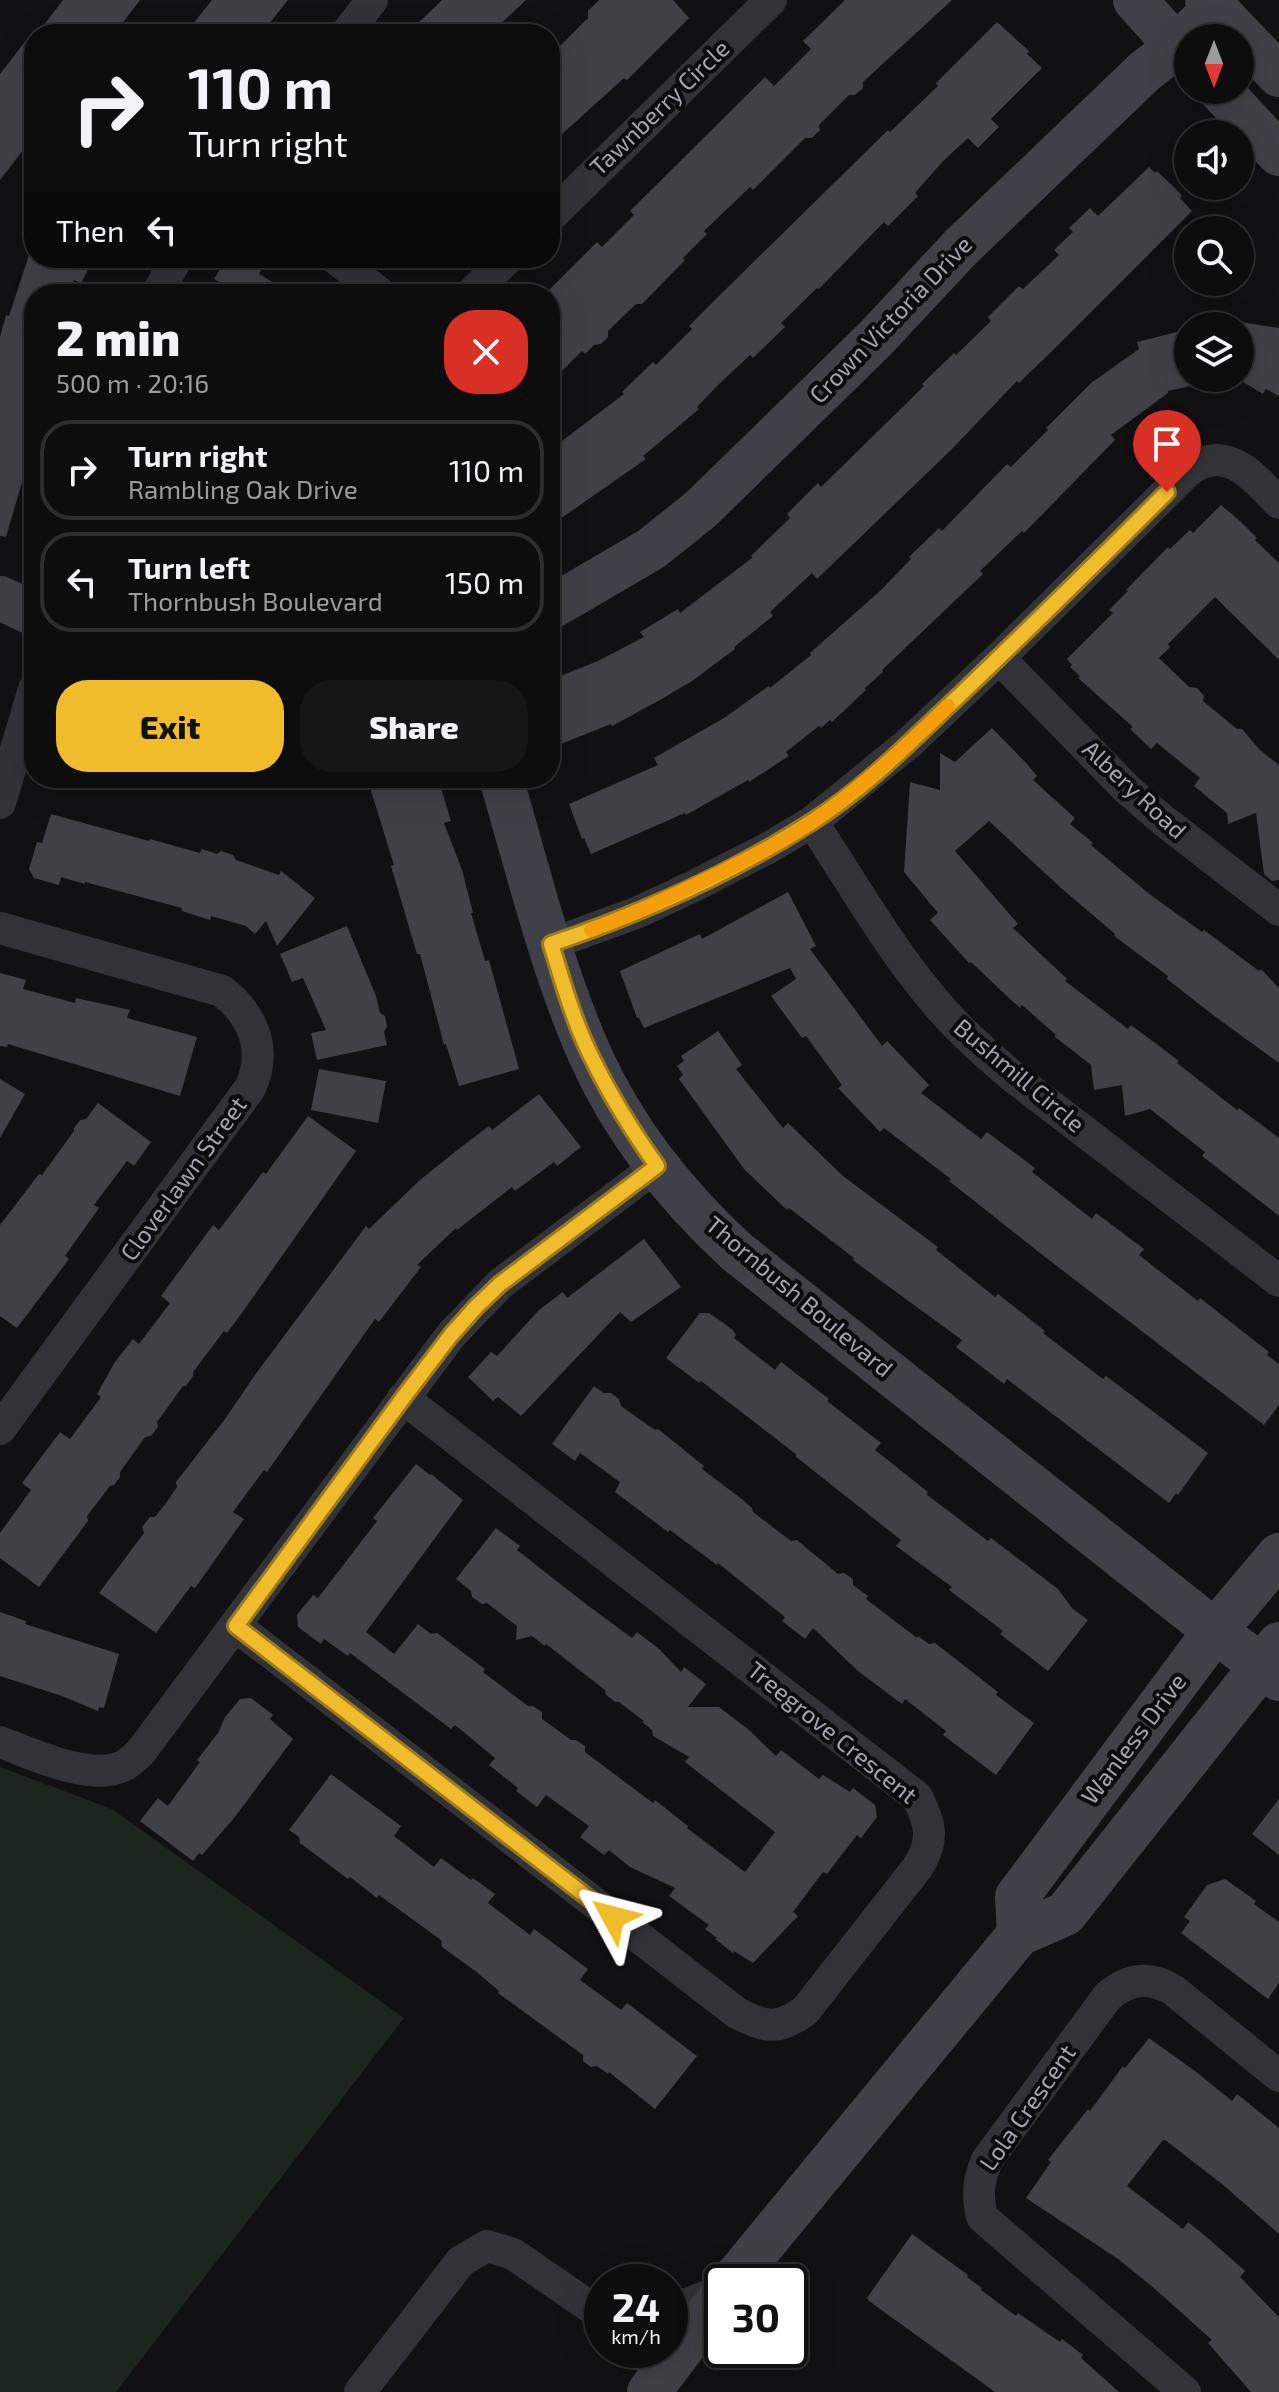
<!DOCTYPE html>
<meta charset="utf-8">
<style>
:root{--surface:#0d0d0e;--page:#161617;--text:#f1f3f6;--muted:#9a9c9e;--line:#2d2d2e;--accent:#f0bc2c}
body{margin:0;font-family:"Exo 2",sans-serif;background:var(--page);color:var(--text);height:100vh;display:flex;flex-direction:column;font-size:30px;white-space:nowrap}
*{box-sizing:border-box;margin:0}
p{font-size:26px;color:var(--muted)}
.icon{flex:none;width:44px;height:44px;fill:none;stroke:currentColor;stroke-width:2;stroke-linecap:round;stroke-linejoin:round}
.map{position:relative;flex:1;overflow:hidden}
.drawer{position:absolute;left:24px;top:284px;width:536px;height:504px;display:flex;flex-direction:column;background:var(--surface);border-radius:32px;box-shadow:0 8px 32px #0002,0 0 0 2px var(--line)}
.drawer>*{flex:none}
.banner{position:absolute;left:24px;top:24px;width:536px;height:244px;border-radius:32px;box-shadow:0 8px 32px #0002,0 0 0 2px var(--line);background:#0d0d0e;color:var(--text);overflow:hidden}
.needle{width:52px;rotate:180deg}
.controls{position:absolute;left:1174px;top:24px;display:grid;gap:16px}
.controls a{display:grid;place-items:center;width:80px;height:80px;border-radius:50%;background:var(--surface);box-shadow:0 8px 32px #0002,0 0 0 2px var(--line);font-size:40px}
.speed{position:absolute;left:584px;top:2264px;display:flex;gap:16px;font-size:40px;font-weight:700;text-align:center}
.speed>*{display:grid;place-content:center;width:104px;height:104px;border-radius:50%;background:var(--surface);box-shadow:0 8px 32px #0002,0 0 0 2px var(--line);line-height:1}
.speed small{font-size:20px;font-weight:400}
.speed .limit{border:4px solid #111;border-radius:12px;background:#fff;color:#111}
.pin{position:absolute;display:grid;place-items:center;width:68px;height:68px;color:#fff;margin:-82px -34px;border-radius:50% 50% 50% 0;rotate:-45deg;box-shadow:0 0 8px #0007}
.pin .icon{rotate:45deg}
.me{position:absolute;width:88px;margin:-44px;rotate:308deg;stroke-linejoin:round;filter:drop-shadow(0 0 6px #0008)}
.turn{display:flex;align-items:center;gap:28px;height:168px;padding:0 32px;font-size:36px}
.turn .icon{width:104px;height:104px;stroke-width:2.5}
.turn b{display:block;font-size:56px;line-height:68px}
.then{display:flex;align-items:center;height:76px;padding:0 32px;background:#0003;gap:16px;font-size:30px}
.round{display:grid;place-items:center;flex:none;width:84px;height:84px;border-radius:32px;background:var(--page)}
.summary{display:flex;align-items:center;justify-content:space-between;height:136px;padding:0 32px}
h1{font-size:48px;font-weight:800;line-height:60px}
.button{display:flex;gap:16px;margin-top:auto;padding:16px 32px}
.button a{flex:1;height:92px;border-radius:32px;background:var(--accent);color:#111;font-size:32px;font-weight:800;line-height:92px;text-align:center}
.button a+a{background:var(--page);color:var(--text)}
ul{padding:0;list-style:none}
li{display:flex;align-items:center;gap:24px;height:100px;margin:0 16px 12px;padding:0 16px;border:4px solid var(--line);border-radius:32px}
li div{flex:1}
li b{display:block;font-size:30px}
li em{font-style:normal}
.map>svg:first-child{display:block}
</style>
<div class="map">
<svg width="1279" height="2392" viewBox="0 0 1279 2392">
<rect width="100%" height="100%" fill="#111113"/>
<path fill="#1d251f" d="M0 1767 112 1809 404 2018 116 2392H0Z"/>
<path fill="#404146" d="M63 0H140L114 34H37Z
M212 0H288L261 34H185Z
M442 0H526L490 34H407Z
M599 0H673L689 18 627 80 624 78 550 145V56L588 18V11Z
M845 0H952L863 82V88L855 95H849L819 125 820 130 812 138H805L753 190 750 187 704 231 707 234 683 258 685 260 642 304H636L608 331V337L601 344 594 345 585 354 582 351 550 383V289L597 242 602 247 634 215 630 211 765 77 774 86 811 49 803 41Z
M997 22 1029 51 1027 54 1042 68 991 119 999 127 978 148 968 138 943 161 915 193 918 196 888 226 884 222 819 289 817 288 781 323 785 327 753 358 750 355 717 386 697 407 699 409 643 456 646 459 550 526V450L624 394 622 392 653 362 656 365 692 329 689 326 724 291 888 130 890 132 938 86 936 83Z
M34 30V136L0 180V74Z
M1149 167 1155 173 1157 171 1175 188 1182 196 1180 198 1192 211 1050 353 1019 383 1017 381 952 449 817 579 812 573 770 612 773 616 734 647 735 649 692 681 660 700 612 726 611 724 561 744 550 718V680L598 661 644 637 640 632 678 609 680 613 752 558 751 556 790 518 787 514 818 483 821 487 924 386 922 384 954 353 956 355 991 321 988 317 1019 286 1023 289 1059 255 1054 250 1073 232 1069 228 1090 208 1098 216Z
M29 255H34V258H94L81 283 74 280 69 294H34V441L6 537 0 536V337L6 315 9 316Z
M227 258H242L261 270 259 274 293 294H214L221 283 214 279Z
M1240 322 1279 328V396L1266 389 1263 394 1240 380Z
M1177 332 1190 386 1168 391V393L1111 435 1115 440 1024 533 1022 531 980 571 983 574 882 670 883 672 865 688 866 690 832 722 830 720 821 728 819 726 786 752 789 756 749 782 748 780 686 815 685 813 591 854 584 838 582 839 569 804 658 765 654 758 724 718 769 686 770 688 811 655 810 653 880 591 911 559 909 557 939 528 942 531 1007 464 1011 467 1048 430 1046 428 1091 383 1139 349 1137 342Z
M1221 505 1240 521 1257 538 1255 540 1279 563V660L1215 597 1168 644 1170 647 1159 658 1189 687 1197 688 1204 696 1203 701 1237 729H1242L1259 749 1279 765V880L1272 881 1264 874 1256 813 1228 824 1227 813 1194 786 1200 778 1157 743 1151 749 1130 729 1133 727 1078 678 1080 676 1070 667 1072 665 1067 659 1113 613 1109 610 1128 591 1126 590 1168 547 1170 549 1190 530 1193 533Z
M992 728 1027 764 1037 776 1033 780 1075 818 1070 824 1093 843 1091 845 1148 893 1202 932 1204 930 1259 971 1261 969 1279 988V1063L1213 1015 1167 979 1168 976 1114 936 1115 934 1061 888 989 821 955 851 1018 924 1013 928 1067 979 1065 981 1128 1029 1131 1025 1179 1061 1177 1063 1237 1110 1239 1108 1279 1138V1216L1202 1156 1205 1152 1150 1109 1125 1116 1122 1085 1094 1090 1091 1065 1054 1036 1056 1035 1022 1005 1020 1008 1010 999 971 962 969 963 930 920 938 913 904 872 910 782 940 790V753L955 762Z
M367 778H438L451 821 444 823 462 870 473 913H471L485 961 489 960 519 1069 459 1086 446 1044 444 1045 420 954H417L391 866 394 865Z
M51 814 149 841 150 839 200 853 202 849 217 854 221 851 233 855 236 860 279 875 281 871 315 898 277 946 266 921 255 934 246 926 211 916 210 920 182 911V908L85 882V884L61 877 59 885 34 878 29 869 37 842 42 843Z
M788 892 816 946 810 949 882 1046 887 1041 929 1085 921 1093 981 1139 987 1132 1035 1168 1032 1172 1092 1219 1096 1213 1144 1249 1139 1255 1198 1301 1200 1298 1269 1352 1267 1355 1279 1364V1405L1264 1425 1040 1253 949 1181 951 1179 884 1128 880 1132 838 1088 842 1085 806 1036 802 1038 771 996 796 979 790 968 644 1028 639 1018H637L620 971 700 934 702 939Z
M347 926 376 996 380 1013 385 1016 387 1026 384 1032 387 1045 317 1060 311 1033 326 1030 303 978 292 982 280 954Z
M0 973 26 980 23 989 75 1003 76 998 130 1010 127 1018 197 1037 180 1096 8 1044 7 1047 0 1046Z
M718 1031 742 1065 736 1069 783 1128 788 1123 843 1176 938 1247 936 1250 995 1297 998 1294 1045 1331 1043 1333 1103 1379 1106 1376 1208 1453 1178 1495 1176 1493 1169 1503 1007 1379 1004 1384 956 1347 962 1340 862 1267 853 1260 854 1258 789 1208 787 1210 744 1169 679 1079 683 1075 677 1066 684 1061 681 1056Z
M319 1069 386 1081 378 1123 311 1110Z
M0 1079 25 1094 0 1138Z
M539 1094 581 1147 557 1166 554 1162 515 1191 512 1187 457 1230 456 1228 417 1265 421 1267 379 1322 375 1319 267 1472 264 1470 233 1512 244 1519 195 1588 191 1586 156 1633 99 1593 144 1533 142 1527 150 1517H155L166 1503 177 1487 176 1482 225 1419 255 1375 366 1226 369 1229 420 1180 456 1151 489 1126 492 1130Z
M98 1103 151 1142 134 1166 127 1161 94 1205 99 1208 65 1256 69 1259 17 1328 0 1316V1225L39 1174 42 1175 74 1131V1128L80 1120 86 1119Z
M308 1116 356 1151 239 1317 227 1333 224 1331 193 1372V1376L186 1386H183L157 1422 158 1427 151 1436 145 1437 120 1472V1477L114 1485 110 1486 87 1516 88 1521 39 1587 0 1558V1533L31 1490 22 1483 60 1432 70 1439 101 1397 97 1394 115 1362 133 1339 139 1344 170 1303 161 1296 213 1225 219 1230 263 1172 266 1174Z
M644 1239 681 1287 631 1322 620 1312 521 1416 498 1397 493 1401 468 1377 491 1352 497 1356 539 1310 563 1292 567 1298Z
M700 1313H709L733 1330 736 1335 734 1338 775 1370 781 1362 829 1399 827 1401 881 1443 875 1450 928 1492 926 1494 988 1541 991 1538 1058 1589 1072 1608 1088 1620 1048 1671 1000 1634 1003 1631 949 1590 952 1587 896 1546 901 1540 795 1456 797 1455 701 1381 699 1383 666 1358Z
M594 1386 604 1393H611L619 1399 621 1406 655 1430 658 1429 704 1466 702 1469 743 1500 752 1508 753 1512 791 1541 797 1540 838 1574 844 1573 853 1579V1585L868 1596 866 1599 917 1638 918 1636 929 1644 935 1643 998 1692 996 1695 1034 1723 996 1775 943 1735 946 1731 905 1699 902 1704 858 1671 813 1628 805 1639 782 1621 785 1617 718 1563 717 1565 670 1530 668 1532 615 1492 620 1482 580 1453 575 1461 552 1444Z
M416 1464 430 1475 431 1474 463 1500 366 1632 394 1654 418 1624 431 1634 437 1633 485 1669 483 1672 528 1706H533L542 1712V1719L571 1740H576L585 1746V1752L653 1803 655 1800 688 1826 687 1828 745 1872 775 1832 685 1762 689 1757 653 1736 652 1730 642 1722 644 1721 619 1702H615L606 1695 605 1690 546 1644 545 1646 532 1636 516 1640 517 1626 487 1603 482 1604 472 1597 471 1591 456 1579 496 1528 520 1546 517 1550 587 1605 632 1638 637 1632 659 1649 681 1672 684 1667 706 1684 688 1707H719L749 1730 776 1756 781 1750 819 1779 823 1775 850 1792 853 1788 875 1805 877 1817 861 1838 857 1835 827 1874 823 1872 793 1912 798 1916 753 1963 734 1951 733 1953 715 1939 717 1938 705 1929 709 1925 669 1896 675 1888 630 1867 609 1850 604 1855 580 1837 589 1826 546 1795 537 1807 516 1791 518 1788 489 1765 495 1758 455 1725 451 1729 350 1653 348 1656 324 1639 321 1644 298 1627 297 1615 313 1595 318 1598 377 1521 373 1518Z
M0 1612 26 1621 25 1624 119 1654 104 1708 99 1707 98 1711 62 1696 0 1676Z
M251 1698 273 1715 270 1719 293 1739 234 1818 202 1855 199 1853 193 1861 140 1821 158 1798 168 1806 200 1762 197 1760 218 1733 225 1717 240 1699Z
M331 1774 401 1826 394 1836 434 1867 441 1858 471 1880 473 1878 495 1894 488 1903 530 1935 534 1929 588 1969 580 1980 621 2010 627 2003 697 2056 655 2109 609 2072 608 2074 597 2066 591 2067 583 2061V2055L498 1993 499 1991 474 1970 442 1947 441 1940 379 1895 377 1898 350 1877 348 1879 300 1843 299 1837 289 1830Z
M1279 1799V1855L1252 1834Z
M1225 1879 1256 1901 1254 1904 1279 1922V1983L1268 1999 1181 1933 1190 1921 1184 1917 1207 1885Z
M1149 2038 1195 2071 1232 2101 1237 2094 1279 2128V2234L1222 2184 1165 2140H1163L1127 2186 1183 2229 1188 2222 1209 2239 1245 2271 1240 2277 1279 2317V2392H1251L1208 2343 1212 2340 1154 2288 1118 2259 1026 2198 1051 2162 1048 2160 1088 2109 1090 2111 1123 2066 1125 2068Z
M912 2234 968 2275 967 2277 982 2288 981 2290 1016 2316 1018 2313 1060 2342 1062 2339 1083 2355 1081 2358 1119 2392H995L869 2301 867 2298Z"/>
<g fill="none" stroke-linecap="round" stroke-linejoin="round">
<path stroke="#323338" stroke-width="32" d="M346 34 372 0
M550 217 771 0
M335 258 381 294
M157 294 177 258
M471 294 508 258
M999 658 1128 790 1164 821 1279 910
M0 803 34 689
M812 822C854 885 894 957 945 1013 965 1036 989 1056 1012 1076L1279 1281
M0 928 222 991C253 1015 268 1050 250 1088L0 1429
M551 944 636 913 694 886 768 848 812 822 910 742 999 658 1188 471C1193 468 1199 463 1205 462 1236 452 1260 484 1279 503
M236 1626 737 2013C767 2028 777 2030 805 2011L917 1868C935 1841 931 1824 917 1797L403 1398
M0 1742C33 1754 92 1783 125 1765 130 1762 135 1757 140 1753L451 1335 500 1284 657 1166
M670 2311 722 2290
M360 2392 461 2261 487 2246 513 2254 602 2315
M1185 2392 982 2217C977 2195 978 2181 987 2160L1108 1996C1130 1978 1149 1976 1173 1990L1279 2076"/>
<path stroke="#404148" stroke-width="44" d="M1135 0 1188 59
M1207 0 1279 75
M1220 90 1279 154
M0 598 34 614
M550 608 651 549 701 509 876 338 961 247 1145 71 1176 47 1214 8
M501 778C528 870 552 970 591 1057 625 1132 677 1197 737 1252L1215 1631 1279 1679
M1019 1934 1017 1897 1215 1631 1279 1555
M732 2282 1019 1934 1065 1914 1279 1644
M649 2392 722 2296"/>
</g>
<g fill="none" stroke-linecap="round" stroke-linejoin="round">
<g stroke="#9c7a1d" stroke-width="20">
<path id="route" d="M613 1917 236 1626 403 1398 451 1335 476 1307 500 1284 657 1166C633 1132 611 1097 593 1060 574 1023 563 983 551 944 640 914 730 874 810 823 866 788 914 738 962 693 1031 627 1099 560 1167 492"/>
</g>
<use href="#route" stroke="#f0bc2c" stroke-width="14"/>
<path stroke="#f59e0b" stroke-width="14" d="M591 930C641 911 690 888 737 864 763 851 789 838 812 822 861 788 906 747 948 706"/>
</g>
<g text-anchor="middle" stroke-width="8" stroke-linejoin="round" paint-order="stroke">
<g font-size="24" fill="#a2a6b3" stroke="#0c0c0e">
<text transform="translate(660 108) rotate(-44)" y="8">Tawnberry Circle</text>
<text transform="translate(891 320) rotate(-46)" y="8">Crown Victoria Drive</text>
<text transform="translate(1134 790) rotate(43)" y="8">Albery Road</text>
<text transform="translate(1019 1076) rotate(40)" y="8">Bushmill Circle</text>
<text transform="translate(184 1179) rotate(-54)" y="8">Cloverlawn Street</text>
<text transform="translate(799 1297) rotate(40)" y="8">Thornbush Boulevard</text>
<text transform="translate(832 1733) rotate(39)" y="8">Treegrove Crescent</text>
<text transform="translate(1134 1739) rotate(-53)" y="8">Wanless Drive</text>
<text transform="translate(1028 2108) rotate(-55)" y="8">Lola Crescent</text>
</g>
</g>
</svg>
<div class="controls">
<a><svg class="needle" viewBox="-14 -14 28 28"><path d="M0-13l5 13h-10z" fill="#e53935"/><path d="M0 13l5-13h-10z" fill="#9a9c9e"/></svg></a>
<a><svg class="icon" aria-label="sound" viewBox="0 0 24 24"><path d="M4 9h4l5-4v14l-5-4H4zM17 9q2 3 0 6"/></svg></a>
<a><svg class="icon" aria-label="search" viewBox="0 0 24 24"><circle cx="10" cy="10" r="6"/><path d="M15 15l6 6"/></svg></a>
<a><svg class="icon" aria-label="layers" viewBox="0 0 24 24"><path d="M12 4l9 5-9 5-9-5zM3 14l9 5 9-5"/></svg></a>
</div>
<div class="speed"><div>24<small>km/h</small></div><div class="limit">30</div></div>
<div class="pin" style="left:1167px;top:492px;background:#d93025"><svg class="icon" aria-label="arrive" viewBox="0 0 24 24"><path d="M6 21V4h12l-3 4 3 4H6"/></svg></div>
<svg class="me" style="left:613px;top:1917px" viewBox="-20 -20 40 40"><path d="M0-17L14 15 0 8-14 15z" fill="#f0bc2c" stroke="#fff" stroke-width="4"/></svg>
<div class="banner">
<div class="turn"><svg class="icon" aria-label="right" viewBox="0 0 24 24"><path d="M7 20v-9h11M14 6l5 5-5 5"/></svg><div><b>110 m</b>Turn right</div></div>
<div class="then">Then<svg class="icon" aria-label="left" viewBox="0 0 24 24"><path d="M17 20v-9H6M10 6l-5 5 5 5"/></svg></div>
</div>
<section class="drawer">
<div class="summary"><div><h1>2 min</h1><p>500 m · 20:16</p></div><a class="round" style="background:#d93025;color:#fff"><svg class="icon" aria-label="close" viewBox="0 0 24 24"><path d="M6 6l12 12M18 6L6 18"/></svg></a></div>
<ul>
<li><svg class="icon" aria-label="right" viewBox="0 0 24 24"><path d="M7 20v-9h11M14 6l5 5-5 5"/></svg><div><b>Turn right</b><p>Rambling Oak Drive</p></div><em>110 m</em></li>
<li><svg class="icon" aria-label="left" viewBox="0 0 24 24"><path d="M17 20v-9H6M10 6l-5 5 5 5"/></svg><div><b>Turn left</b><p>Thornbush Boulevard</p></div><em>150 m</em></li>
</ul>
<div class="button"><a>Exit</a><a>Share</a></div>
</section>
</div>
